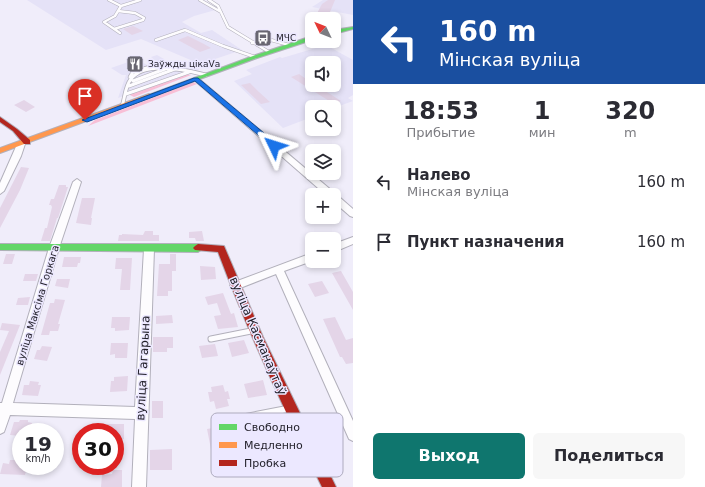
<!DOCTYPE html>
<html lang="ru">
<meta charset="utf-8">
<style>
:root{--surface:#fff;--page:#f7f7f7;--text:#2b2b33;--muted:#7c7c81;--accent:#0f766e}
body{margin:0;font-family:"DejaVu Sans",sans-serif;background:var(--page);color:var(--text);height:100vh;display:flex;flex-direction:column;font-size:15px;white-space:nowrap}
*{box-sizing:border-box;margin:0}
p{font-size:13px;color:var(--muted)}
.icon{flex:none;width:22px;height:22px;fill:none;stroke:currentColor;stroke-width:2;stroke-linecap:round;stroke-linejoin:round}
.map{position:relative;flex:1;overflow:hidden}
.drawer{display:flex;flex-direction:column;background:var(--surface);width:352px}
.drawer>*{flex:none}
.banner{background:#1a4fa0;color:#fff;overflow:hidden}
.needle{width:26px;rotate:313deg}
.buttons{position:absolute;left:305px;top:12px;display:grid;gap:8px}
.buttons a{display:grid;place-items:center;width:36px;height:36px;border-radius:6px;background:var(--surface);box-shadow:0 2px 6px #0003;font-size:20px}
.speed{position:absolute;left:12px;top:423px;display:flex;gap:8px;font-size:20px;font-weight:700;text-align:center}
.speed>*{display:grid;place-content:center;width:52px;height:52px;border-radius:50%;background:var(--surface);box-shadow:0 2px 6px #0003;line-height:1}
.speed small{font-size:10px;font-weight:400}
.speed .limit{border:6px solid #d22;background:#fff;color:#111}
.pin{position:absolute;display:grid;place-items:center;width:34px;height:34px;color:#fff;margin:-41px -17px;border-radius:50% 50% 50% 0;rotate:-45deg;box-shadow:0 0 4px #0007}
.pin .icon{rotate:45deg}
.me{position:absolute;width:44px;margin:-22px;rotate:311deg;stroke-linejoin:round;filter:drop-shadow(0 0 3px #0008)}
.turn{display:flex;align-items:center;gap:14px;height:84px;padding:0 20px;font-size:18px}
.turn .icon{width:52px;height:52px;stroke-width:2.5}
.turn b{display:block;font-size:28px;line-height:34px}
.eta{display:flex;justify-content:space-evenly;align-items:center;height:68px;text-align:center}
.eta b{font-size:24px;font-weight:700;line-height:28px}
.cta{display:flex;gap:8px;margin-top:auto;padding:8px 20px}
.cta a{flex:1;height:46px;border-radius:6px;background:var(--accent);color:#fff;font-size:16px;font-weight:700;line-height:46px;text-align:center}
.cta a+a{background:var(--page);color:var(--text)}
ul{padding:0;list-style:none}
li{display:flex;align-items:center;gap:12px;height:60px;padding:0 20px}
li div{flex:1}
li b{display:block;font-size:15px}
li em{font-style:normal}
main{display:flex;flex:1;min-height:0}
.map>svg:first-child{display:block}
</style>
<main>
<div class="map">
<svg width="353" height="487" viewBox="0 0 353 487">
<rect width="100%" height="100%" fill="#f0edfa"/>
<path fill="#e5e2f7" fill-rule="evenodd" d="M27 0H203L219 9 194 16 182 22 201 33 212 30 242 50 200 64 141 39 106 50Z
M323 0H353V15L312 7Z
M326 45 353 60V95L348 98 353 101 334 108 312 107V117L283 128 234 81 252 74 246 70 280 57 282 58ZM312 63H334V85H312Z
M157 55 164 59 162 60 163 62H169L168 63 177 67 200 69 118 98 126 75H122L111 68 137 59 147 65 157 62 151 57Z"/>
<path fill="#f8bfd6" d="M186 74 191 75 134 97 130 95V94Z
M193 82 197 84 88 126 95 120Z"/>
<path fill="#e4d5e8" d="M328 0H335L330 12 333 13 329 19H314L322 4Z
M133 26 143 31 132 35 123 29Z
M188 36 204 44 211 48 200 52 178 40Z
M299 74 312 83V85H316L341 101 334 104 291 77Z
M250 83 259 92 270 102 261 104 241 85Z
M24 100 35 107 26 112 14 105Z
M21 167 29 168 20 190 0 228V208Z
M59 185H66V187H68L58 218H57L50 241H41L45 228H47L52 207 51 205H49L51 199H54Z
M82 198H95L91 218H92L91 225 76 223Z
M145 231H153V235H159V241H118L119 235H122V234L143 235Z
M202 231 204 241H196L195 238H189V232Z
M6 254H15L12 264H3Z
M170 254H176V271H172V291H168V296H157L159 264H170Z
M64 257H81L80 263H78L77 267H62Z
M116 258H132L130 290H120L122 269H115Z
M200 266 215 267 216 279 201 280Z
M341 271 353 292V310L332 273Z
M25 274H38L36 281H23Z
M57 279H70L68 288 55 286Z
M322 281 329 293 315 297 308 284Z
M223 293 231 314 234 313 238 327 218 329 214 316 221 315 217 303 208 305 205 297Z
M30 297 28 305H16L18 298Z
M55 299 65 300 58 324H60L58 331H50L49 335H41L50 303H54Z
M172 315 173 323 156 324V316Z
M112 317H130L129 330 115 331V328H111Z
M335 317 346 340 353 338V363L346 364 342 357H340L323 319Z
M2 323 20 325 0 375V352L9 331 0 330Z
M153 337H173V348H167V352H153Z
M244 340 249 353 232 357 228 343Z
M111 343H128L127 358H115V354L110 355Z
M215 344 218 356 202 358 199 346Z
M42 346 52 347 47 361 34 359 37 350H40Z
M128 376 127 391 110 392 111 381H114V377Z
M263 380 267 395 248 398 244 384Z
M30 381 39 382 38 385H41L38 396 22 395 24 385H29Z
M223 385 225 392 228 391 230 399H227L229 406 216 409 214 401 210 402 208 392H212L211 387Z
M152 401H163V418H152Z
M20 420H28V422L32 423 30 432H21V436L10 435 14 422H19Z
M107 424H124V439L115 440V432H107Z
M236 424 241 444 211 449 207 429Z
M172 449V470H150V450Z
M10 460H21V466H27L25 475 0 474 3 463 9 464Z
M113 470H122V487H101L102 475 112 474Z"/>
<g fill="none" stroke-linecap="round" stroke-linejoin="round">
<g stroke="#b2b0bb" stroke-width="3.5">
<path id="lane-far3" d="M109 0 121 6
M200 0 221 12
M209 0 218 6 228 27 269 52
M114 29 143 20 144 18 135 13 118 11
M120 33 104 22 115 16 121 6 140 0
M156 40 185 30 223 46 255 57
M252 43 271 40 289 45"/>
</g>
<g stroke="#b2b0bb" stroke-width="4.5">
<path id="lane-far2" d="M130 77 133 72 157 65
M133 81 165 69
M129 86 175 69
M126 94 189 72
M122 106C125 98 125 86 131 79 145 60 187 70 206 75"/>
</g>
<g stroke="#b2b0bb" stroke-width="7">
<path id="lane-far1" d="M211 339 251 331"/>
</g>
<g stroke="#b2b0bb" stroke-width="8">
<path id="lane" d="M215 423 287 409"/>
</g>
<g stroke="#b2b0bb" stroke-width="2">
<path id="street" d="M194 78H198L337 195 353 209V217L350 216 334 202V195H326L194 80Z
M18 142H24L25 144 21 156 4 191 0 194V183Z
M77 179 81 182 59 248 13 403 135 407 144 249 146 247H152L154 249 146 487H132L135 419 10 415 4 432 0 434V403H2L49 248 73 182Z
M353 237V244L334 252V244Z
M312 253V261L284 271 353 421V441L349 439 276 274 235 290 232 289 230 286 232 283Z"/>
</g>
<g stroke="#b2b0bb" stroke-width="2">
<path id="fast" d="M353 27V29L334 34V30Z
M312 36V40L257 58 151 97 146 96 253 56Z
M0 244H198L201 246 203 248 201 250 198 252 0 250Z"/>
</g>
<g stroke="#b2b0bb" stroke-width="2">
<path id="slow" d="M149 94 151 95V97L0 153V148Z"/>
</g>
<g stroke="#b2b0bb" stroke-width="2">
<path id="jam" d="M0 117 17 129 30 140V144H24L13 131 0 122Z
M198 244 224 246 263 337 336 487H322C284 410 248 332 218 252L195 250 193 248 195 246Z"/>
</g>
<use href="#lane-far3" stroke="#fdfcfe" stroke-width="2.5"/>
<use href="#lane-far2" stroke="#fdfcfe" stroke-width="3"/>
<use href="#lane-far1" stroke="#fdfcfe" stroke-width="5"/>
<use href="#lane" stroke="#fdfcfe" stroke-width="6"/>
<use href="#street" fill="#fdfcfe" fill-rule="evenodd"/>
<use href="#fast" fill="#63d668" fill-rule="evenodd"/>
<use href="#slow" fill="#ff974d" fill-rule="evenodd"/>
<use href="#jam" fill="#b3261e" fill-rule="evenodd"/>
</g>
<path fill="#1a73e8" stroke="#114b97" d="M194 78H198L277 144V147H272L195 81 87 122 82 120Z"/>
<defs>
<g id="bus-square" transform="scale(0.9)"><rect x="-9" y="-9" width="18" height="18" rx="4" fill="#686671" stroke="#ece8ff"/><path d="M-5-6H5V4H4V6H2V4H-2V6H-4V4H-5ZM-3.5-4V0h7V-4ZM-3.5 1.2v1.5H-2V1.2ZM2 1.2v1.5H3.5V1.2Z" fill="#fff"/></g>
<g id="restaurant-square" transform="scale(0.9)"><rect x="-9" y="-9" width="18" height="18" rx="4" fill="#686671" stroke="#ece8ff"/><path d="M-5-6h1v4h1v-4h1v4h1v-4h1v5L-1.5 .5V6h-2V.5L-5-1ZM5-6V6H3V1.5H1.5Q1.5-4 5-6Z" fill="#fff"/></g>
</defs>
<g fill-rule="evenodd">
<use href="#bus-square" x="263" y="38"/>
<use href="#restaurant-square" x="135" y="64"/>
</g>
<g text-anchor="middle" stroke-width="3" stroke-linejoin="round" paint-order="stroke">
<g font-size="9" fill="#1f1d27" stroke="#ece8ff" text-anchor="start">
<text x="276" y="41">МЧС</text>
<text x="148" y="67">Заўжды цікаVа</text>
</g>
<g font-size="10" fill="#1f1d27" stroke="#ece8ff">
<text transform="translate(37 305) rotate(-73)" y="4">вуліца Максіма Горкага</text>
</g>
<g font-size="12" fill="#1f1d27" stroke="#ece8ff">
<text transform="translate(258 336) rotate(67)" y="4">вуліца Касманаўтаў</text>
<text transform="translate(143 368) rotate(-87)" y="4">вуліца Гагарына</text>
</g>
</g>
<rect x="211" y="413" width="132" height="64" rx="6" fill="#ece8ff" stroke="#aeabbe" stroke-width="1"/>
<rect x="219" y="424" width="18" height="6" fill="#63d668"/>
<rect x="219" y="442" width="18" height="6" fill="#ff974d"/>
<rect x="219" y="460" width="18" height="6" fill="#b3261e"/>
<g font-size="11" fill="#1f1d27">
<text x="244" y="431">Свободно</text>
<text x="244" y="449">Медленно</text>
<text x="244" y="467">Пробка</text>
</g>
</svg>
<div class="buttons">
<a><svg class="needle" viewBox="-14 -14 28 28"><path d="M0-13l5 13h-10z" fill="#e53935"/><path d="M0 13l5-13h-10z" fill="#7c7c81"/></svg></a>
<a><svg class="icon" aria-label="sound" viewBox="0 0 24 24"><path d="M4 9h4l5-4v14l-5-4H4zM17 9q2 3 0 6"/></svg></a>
<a><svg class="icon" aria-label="search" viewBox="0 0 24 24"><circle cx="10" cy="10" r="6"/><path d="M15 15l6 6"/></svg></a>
<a><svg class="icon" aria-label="layers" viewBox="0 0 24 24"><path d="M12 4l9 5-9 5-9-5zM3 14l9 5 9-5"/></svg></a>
<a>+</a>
<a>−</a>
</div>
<div class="speed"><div>19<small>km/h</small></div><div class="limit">30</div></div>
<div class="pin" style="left:85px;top:120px;background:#d93025"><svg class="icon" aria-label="arrive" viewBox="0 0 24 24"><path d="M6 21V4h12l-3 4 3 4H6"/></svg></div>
<svg class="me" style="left:274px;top:146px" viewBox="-20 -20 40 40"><path d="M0-17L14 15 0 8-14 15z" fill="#1a73e8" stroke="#fff" stroke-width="4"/></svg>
</div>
<section class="drawer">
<div class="banner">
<div class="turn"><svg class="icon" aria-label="left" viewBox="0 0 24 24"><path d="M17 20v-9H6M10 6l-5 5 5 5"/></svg><div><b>160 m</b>Мінская вуліца</div></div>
</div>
<div class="eta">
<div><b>18:53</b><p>Прибытие</p></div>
<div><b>1</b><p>мин</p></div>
<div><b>320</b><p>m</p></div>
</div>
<ul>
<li><svg class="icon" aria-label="left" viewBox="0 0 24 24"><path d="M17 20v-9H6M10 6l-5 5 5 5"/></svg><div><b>Налево</b><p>Мінская вуліца</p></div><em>160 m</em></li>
<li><svg class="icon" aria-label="arrive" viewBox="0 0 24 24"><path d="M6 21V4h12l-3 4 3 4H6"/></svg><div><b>Пункт назначения</b></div><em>160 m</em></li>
</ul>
<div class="cta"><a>Выход</a><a>Поделиться</a></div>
</section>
</main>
